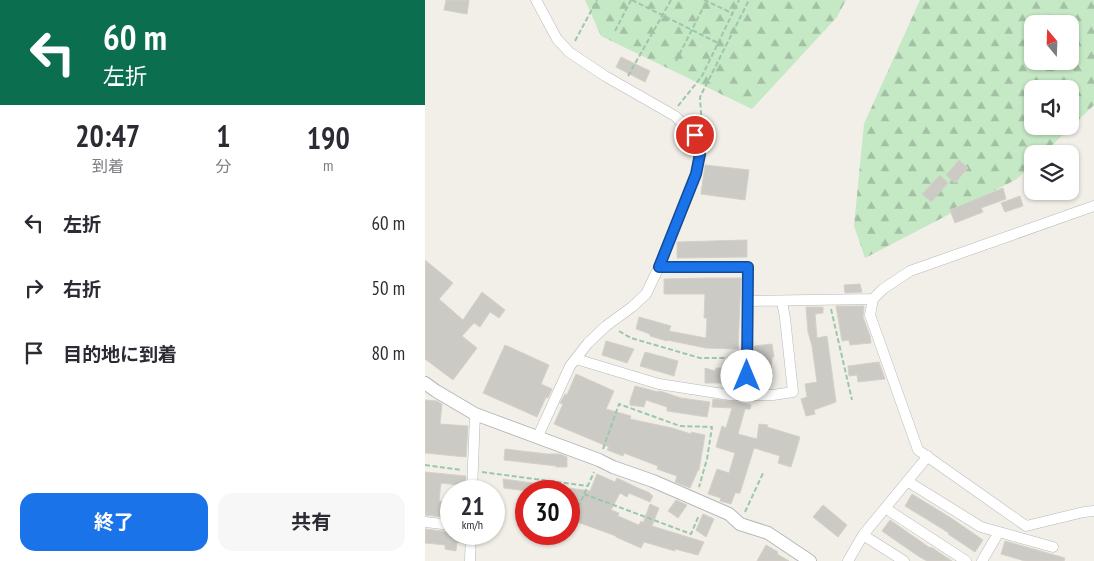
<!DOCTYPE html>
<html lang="ja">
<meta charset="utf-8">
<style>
:root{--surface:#fff;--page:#f7f7f7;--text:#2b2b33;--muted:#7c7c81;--accent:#1a73e8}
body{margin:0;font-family:"PT Sans Narrow","Noto Sans JP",sans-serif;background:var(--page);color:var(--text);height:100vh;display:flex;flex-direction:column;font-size:19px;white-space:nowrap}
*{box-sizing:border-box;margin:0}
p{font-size:16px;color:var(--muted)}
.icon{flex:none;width:28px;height:28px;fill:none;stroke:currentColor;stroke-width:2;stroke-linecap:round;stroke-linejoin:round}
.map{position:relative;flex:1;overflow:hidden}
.details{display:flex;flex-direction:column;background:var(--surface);width:425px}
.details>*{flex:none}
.banner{background:#0b6e4f;color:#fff;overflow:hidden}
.needle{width:32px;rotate:341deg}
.tools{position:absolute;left:599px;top:15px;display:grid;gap:10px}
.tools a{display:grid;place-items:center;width:55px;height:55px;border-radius:10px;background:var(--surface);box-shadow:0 1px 4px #0004;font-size:25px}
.speed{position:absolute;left:15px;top:480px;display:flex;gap:10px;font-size:25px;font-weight:700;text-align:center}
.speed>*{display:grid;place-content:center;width:65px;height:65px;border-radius:50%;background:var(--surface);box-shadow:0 1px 4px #0004;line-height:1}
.speed small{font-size:12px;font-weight:400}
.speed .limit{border:8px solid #d22;background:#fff;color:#111}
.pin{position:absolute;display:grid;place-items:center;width:42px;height:42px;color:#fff;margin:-21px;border:2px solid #fff;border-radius:50%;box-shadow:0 1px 5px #0007}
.me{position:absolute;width:55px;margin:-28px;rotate:0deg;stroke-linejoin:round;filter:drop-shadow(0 0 4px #0008)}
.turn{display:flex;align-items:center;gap:18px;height:105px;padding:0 20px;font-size:22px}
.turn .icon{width:65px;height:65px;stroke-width:2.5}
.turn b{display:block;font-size:35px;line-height:42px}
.eta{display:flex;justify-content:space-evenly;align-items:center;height:85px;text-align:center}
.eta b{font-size:30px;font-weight:700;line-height:35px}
.action{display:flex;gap:10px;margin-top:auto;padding:10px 20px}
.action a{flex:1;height:58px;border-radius:15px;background:var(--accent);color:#fff;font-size:20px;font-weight:700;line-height:58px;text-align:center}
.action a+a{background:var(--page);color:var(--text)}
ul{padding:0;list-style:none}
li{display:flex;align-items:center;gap:15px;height:65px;padding:0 20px}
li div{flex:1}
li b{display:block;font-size:19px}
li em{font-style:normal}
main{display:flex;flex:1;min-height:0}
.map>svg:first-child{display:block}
</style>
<main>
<section class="details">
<div class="banner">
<div class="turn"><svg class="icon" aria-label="left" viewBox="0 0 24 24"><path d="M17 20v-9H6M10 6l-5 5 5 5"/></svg><div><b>60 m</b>左折</div></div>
</div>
<div class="eta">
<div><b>20:47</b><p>到着</p></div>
<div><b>1</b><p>分</p></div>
<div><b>190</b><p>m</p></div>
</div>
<ul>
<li><svg class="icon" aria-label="left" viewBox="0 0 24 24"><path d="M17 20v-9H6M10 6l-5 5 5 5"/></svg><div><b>左折</b></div><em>60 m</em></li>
<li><svg class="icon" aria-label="right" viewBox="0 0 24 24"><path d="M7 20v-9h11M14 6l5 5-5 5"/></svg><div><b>右折</b></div><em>50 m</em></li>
<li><svg class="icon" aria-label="arrive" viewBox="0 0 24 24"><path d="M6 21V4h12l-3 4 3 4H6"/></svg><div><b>目的地に到着</b></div><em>80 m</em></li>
</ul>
<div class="action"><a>終了</a><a>共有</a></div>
</section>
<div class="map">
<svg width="669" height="561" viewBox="0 0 669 561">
<defs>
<pattern id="forest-firs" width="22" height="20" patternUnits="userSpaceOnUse" patternTransform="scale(1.25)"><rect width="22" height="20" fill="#c5e8c5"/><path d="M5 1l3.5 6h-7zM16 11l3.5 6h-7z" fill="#a3c0a4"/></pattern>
</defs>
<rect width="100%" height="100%" fill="#f1efe8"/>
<path fill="url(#forest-firs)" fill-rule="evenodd" d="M160 0H421L412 17 327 109 176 36Z
M495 0H669V105L618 154H608L607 164 592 179 440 258 429 226 439 124ZM608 24H645V61H608ZM608 89H645V126H608Z"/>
<path fill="#cccac5" stroke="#d6d1c6" d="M21 0H44L42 14 19 10Z
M196 57 225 71 220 82 191 67Z
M534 160 543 168 530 183 521 175Z
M280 165 324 170 320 200 276 194Z
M515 175 523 183 506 202 497 194Z
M578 188 581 199 556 208 558 212 530 223 525 210Z
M595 196 598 206 580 212 576 203Z
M322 240V257L252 258V242Z
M0 260 28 283 14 299 38 320 57 292 80 310 74 318 65 312 55 327 49 323 37 336 52 348 28 380 0 359Z
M282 278H316L313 349 281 348 242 340V341L225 336V334L211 329 214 317 246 326 244 331 281 338 282 318H279L280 294H239V279Z
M435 284 437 292 420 293 419 285Z
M411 306H439L438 317 445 336 446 343 425 345 424 340 417 341Z
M381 307H398V313L390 314 392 338 402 336 411 402 389 410 390 414 381 416 376 399 382 397 380 384 392 382 387 346 383 332Z
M181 341 209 349 202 363 177 355Z
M347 344 349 357H347L346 381H332V383H329V367H330L329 346Z
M80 345 124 365 116 384 127 389 123 398 121 397 112 417 58 393Z
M220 352 253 361 249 376 215 366Z
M454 362 460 379 433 382 432 375 424 376 423 366Z
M280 368 290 371 291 368H315V383H280Z
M151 374 189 391 181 409 206 416 205 419 247 428 266 434V432L280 435 274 470H273L265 488 250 482 252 476 232 469 233 466 199 453 198 456 182 450 184 447 129 424 138 404 135 403 140 394 142 395Z
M210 386 233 392V391L238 392 256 398 285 402 282 417 242 411V407L221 400 219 407 205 405V401Z
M288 399 313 402 326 405 325 409H320L313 434 332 439 334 424 343 425 342 427 375 437 366 467 353 463 355 456 329 448 315 493H310L306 504 295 501 296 498 283 494 292 469 304 473 310 453 291 447 297 426 301 428 307 408 287 407Z
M0 400 12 401 17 404 15 424 43 426 41 457 0 453Z
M80 449 122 454H135L142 457V467H131V466L79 460Z
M0 472 41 476 40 486 16 483 14 501 26 502V518L0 515Z
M172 474 190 482 192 478 213 488 225 493V494L228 496 225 502 204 493 202 497 195 493 186 510 194 513 193 516 214 525 216 521 218 523 225 504 234 508 227 526 279 542 273 555 250 549V551L219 542 216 548 191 537V536L144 519V488L165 491Z
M78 479 130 486 129 491H101L79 488Z
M487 494 526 518 558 540 550 552 523 534 524 533 480 506Z
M251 500 262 505 253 518 243 511Z
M398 505 422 525 413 537 388 517Z
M278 514 289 519 281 537 271 530Z
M465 520 505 548 506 547 527 561H502L493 556 457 531Z
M0 529 26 532V534H39V543L32 542 31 551 20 549V545L0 543Z
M580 541 640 558 639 561H600L576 554Z
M341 545 353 552 352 554 364 561H332Z"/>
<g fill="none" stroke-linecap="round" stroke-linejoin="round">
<g stroke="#b5b8bc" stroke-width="11">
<path id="minor" d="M111 0 132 39 144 52 180 76 250 116 269 135 275 154 271 174 236 263 221 294 207 307 181 326 163 343 145 366 113 436
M669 206 485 271 458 289 448 299 445 315 493 450 601 526 659 512 669 511
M234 267H323L322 395
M323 301 448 299
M151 359 234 384 305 395H348L368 392 360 318 357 301
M482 481 556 527 628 547
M47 491 50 414
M460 508 541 561
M0 522 26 525
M438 535 479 561
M45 561 46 534
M423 561 438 535 503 456
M557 561 574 532"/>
</g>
<g stroke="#b5b8bc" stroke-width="14">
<path id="tertiary" d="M0 383 11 391 50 414 174 460 188 467 228 481 304 514 315 524 343 533 385 561"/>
</g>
<path stroke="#9cc7a9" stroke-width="2" stroke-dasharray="5 2.5" stroke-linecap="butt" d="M207 0 293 43
M279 0 307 13
M190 31 206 0
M150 41 172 0
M251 61 282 0
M203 76 246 0
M253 106 277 76 314 0
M277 130 275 97 324 0
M406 309 427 400
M194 331 206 338 275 358H312
M178 449 194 404 255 426 287 427 282 459 274 487
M0 465 37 470
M57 472 163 486
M159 494 266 534 274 515
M320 512 339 471
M144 528 169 472"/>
<use href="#minor" stroke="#fff" stroke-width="10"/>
<use href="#tertiary" stroke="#fff" stroke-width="12"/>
</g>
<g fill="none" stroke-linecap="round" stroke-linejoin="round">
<g stroke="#114b97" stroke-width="12">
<path id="route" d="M270 135 275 154 271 174 234 267H323L322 376"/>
</g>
<use href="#route" stroke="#1a73e8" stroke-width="9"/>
</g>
</svg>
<div class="tools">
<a><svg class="needle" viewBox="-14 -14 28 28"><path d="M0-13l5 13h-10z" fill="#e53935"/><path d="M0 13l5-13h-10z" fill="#7c7c81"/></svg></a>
<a><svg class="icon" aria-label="sound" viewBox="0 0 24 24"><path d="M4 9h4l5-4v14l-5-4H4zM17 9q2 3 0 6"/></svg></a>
<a><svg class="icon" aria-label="layers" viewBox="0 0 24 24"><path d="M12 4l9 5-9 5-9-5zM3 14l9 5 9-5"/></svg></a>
</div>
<div class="speed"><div>21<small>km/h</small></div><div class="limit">30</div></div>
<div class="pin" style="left:270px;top:135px;background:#d93025"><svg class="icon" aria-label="arrive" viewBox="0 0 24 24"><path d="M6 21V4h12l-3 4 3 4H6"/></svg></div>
<svg class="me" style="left:322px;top:376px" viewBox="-20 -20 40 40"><circle r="19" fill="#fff"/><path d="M0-13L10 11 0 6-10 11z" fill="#1a73e8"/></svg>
</div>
</main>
